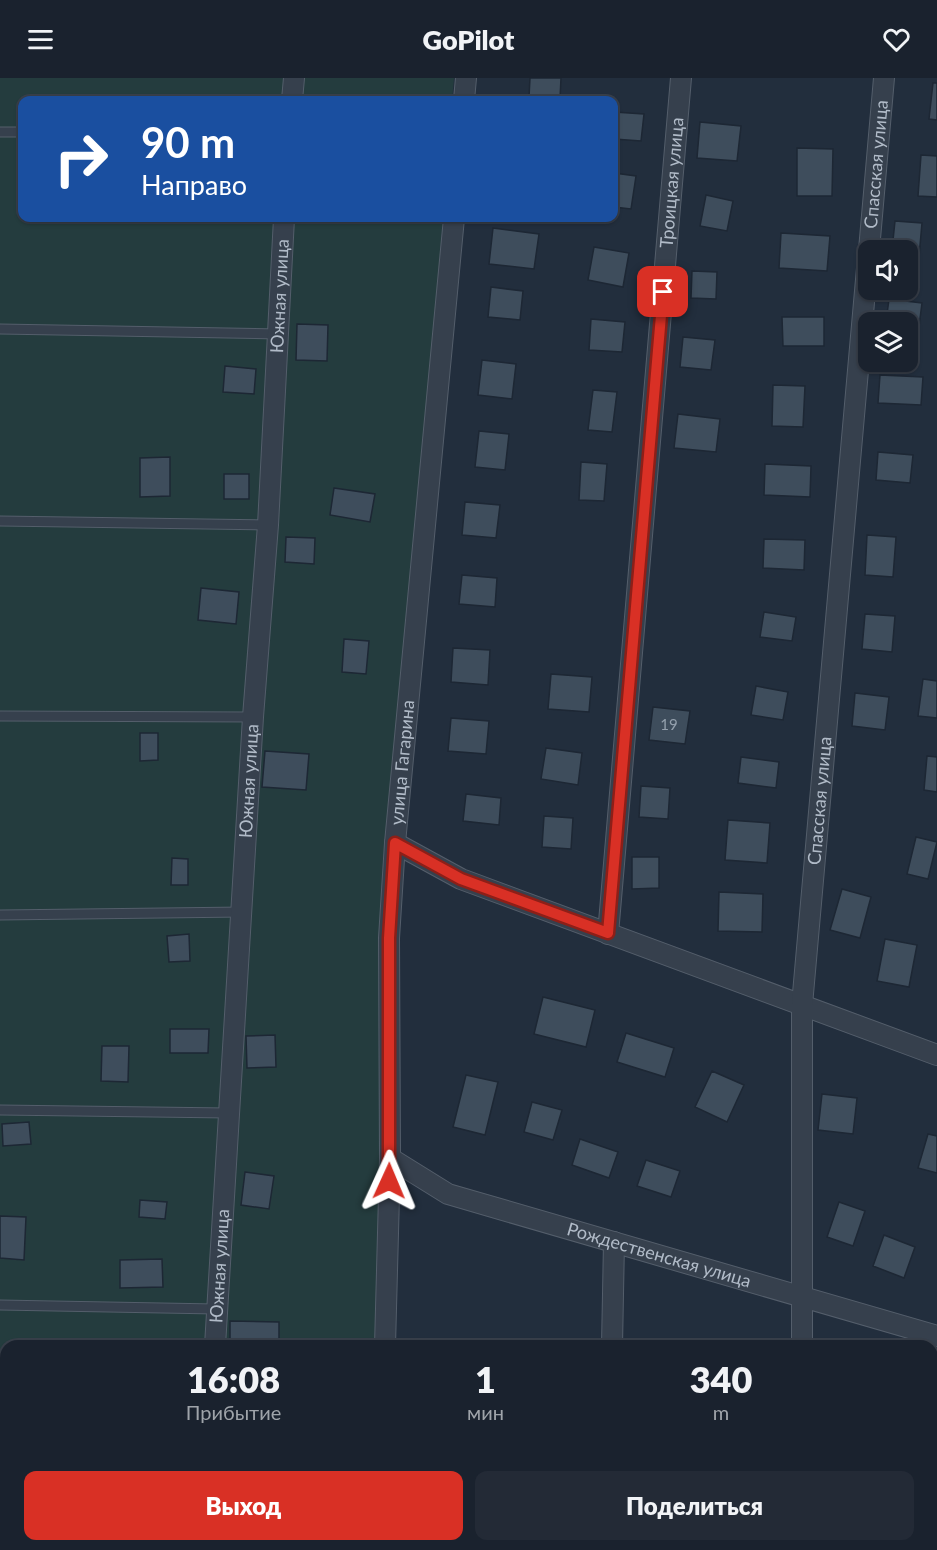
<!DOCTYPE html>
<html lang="ru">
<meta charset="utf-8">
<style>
:root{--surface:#1a222e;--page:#232a36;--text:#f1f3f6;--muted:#9fa4aa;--line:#383f4a;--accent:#d93025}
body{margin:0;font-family:Lato,sans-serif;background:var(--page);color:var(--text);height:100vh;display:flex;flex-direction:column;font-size:22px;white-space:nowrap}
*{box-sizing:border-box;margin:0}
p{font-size:20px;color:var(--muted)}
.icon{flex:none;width:33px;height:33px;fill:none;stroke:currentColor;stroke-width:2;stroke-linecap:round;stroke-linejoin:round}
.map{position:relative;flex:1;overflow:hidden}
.sheet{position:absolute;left:0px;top:1262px;width:938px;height:212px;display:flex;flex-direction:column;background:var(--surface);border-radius:18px 18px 0 0;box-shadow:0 2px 4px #0004,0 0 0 2px var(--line)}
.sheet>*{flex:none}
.top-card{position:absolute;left:18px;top:18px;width:600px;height:126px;border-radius:12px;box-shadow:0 2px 4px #0004,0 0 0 2px var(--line);background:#1a4fa0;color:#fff;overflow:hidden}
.fabs{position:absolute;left:858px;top:162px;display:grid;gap:12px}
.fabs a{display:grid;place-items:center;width:60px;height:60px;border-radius:12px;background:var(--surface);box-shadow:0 2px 4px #0004,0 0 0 2px var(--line);font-size:30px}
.pin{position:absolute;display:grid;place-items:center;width:51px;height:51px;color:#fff;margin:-26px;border-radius:12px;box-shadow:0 3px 9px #0006}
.me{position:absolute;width:66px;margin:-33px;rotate:1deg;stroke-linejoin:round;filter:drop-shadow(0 0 4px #0008)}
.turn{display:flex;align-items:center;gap:21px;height:126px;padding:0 24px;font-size:27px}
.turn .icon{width:78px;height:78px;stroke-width:2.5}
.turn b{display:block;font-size:42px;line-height:51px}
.eta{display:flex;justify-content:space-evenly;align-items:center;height:102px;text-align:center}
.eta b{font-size:36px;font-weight:800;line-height:42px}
.action{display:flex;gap:12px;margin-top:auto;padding:12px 24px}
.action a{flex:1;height:69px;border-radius:12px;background:var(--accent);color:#fff;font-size:24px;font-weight:800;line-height:69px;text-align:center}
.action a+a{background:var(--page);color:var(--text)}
header{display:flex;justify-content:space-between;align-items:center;height:78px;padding:0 24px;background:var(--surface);font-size:27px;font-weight:800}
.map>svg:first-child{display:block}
</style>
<header><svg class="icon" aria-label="menu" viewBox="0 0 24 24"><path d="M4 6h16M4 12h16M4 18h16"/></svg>GoPilot<svg class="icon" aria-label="heart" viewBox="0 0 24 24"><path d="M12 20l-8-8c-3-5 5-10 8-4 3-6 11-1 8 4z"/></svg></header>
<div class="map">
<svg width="937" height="1472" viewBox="0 0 937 1472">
<rect width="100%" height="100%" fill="#222e3d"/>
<path fill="#243c3e" d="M0 0H454L452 22H22V140H443L412 523 383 781 377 1267 6 1268V1413H0Z
M0 1434H6V1467H362L364 1472H0Z"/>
<path fill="#3e4d5c" stroke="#1d2734" stroke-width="1.5" d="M530 0H561L560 21 529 19Z
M933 5H937V42L929 41Z
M614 34 644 36 641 63 614 61Z
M700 44 741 48 737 83 697 80Z
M797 70 833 71 832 118H797Z
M921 77 937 78V119L918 118Z
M614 95 636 98 631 131 614 129Z
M706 117 733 123 727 153 700 148Z
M895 143 922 145 918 190 908 189V172H892Z
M493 150 539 156 534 191 489 186Z
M781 155 830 158 827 193 779 190Z
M594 169 629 175 623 209 588 202Z
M692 193 717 194 716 221 691 220Z
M491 209 523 213 520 242 488 239Z
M889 221 922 225 917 264 908 263V244H886Z
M782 239H824V268H783Z
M591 241 625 244 622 274 589 272Z
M297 246 328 247 327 283 296 282Z
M683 259 715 262 711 292 680 289Z
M482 282 516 286 512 321 478 317Z
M225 288 256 291 254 316 223 314Z
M880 297 923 299 921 327 878 325Z
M773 307 805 308 803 349 772 348Z
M593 312 617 314 612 354 588 352Z
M678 336 720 341 716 374 674 370Z
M479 353 509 356 505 392 475 389Z
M878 374 913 377 910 405 876 402Z
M170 379V418L140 419V380Z
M581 384 607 386 604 423 579 422Z
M765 386 811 388 810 419 764 417Z
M224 396H249V421H224Z
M334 410 375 416 370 444 330 437Z
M465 424 500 427 496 460 462 457Z
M867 457 896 459 893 499 865 497Z
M286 459 315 460 314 486 285 484Z
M764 461 805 462 804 492 763 490Z
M462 497 497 500 495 529 459 526Z
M201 510 239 514 236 546 198 542Z
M764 534 796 539 792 563 760 559Z
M865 536 895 538 892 574 862 571Z
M344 561 369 563 366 596 342 594Z
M453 570 490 572 488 607 451 604Z
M551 596 592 599 589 634 548 631Z
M923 601 937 603V640L918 638Z
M756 608 788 614 783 642 751 637Z
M855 615 889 619 885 652 852 648Z
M653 629 690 633 685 666 649 662Z
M451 640 489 643 486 676 448 673Z
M140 655H158V682L140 683Z
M546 670 582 675 578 707 541 701Z
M265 673 309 676 306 712 262 709Z
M927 678 937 679V714L924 712Z
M741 679 779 684 776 710 738 705Z
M641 708 670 710 668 741 639 739Z
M466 716 501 720 499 747 463 743Z
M544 738 573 740 571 771 542 769Z
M728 742 770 745 767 785 725 782Z
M916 759 937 764 928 801 907 796Z
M632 779H659V810L632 811Z
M172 780 188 781V807H171Z
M842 811 871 819 860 860 830 852Z
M719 814 763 816 762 854 718 853Z
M189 856 190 883 169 884 167 858Z
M885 861 917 867 909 909 877 903Z
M543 919 595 932 586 969 534 956Z
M170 951H209L208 975H170Z
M626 955 674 970 665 999 617 984Z
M275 957 276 989 247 990 246 958Z
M102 968H129L128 1004 101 1003Z
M712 993 744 1007 727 1044 695 1029Z
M466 997 498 1004 485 1057 453 1049Z
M822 1016 857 1020 853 1056 818 1052Z
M532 1024 562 1032 553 1062 524 1054Z
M29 1044 31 1066 3 1068 2 1046Z
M928 1056 937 1058V1095L918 1090Z
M580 1061 618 1074 609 1100 572 1087Z
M646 1082 680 1093 671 1119 637 1108Z
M245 1094 274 1098 269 1131 241 1127Z
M140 1122 167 1124 165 1141 139 1139Z
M839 1124 865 1133 853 1168 827 1159Z
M0 1138 26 1139 24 1182 0 1180Z
M884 1157 915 1169 904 1200 873 1188Z
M162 1181 163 1209 120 1210V1182Z
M230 1243 279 1244V1268H230Z
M527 1467H565L564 1472H526Z"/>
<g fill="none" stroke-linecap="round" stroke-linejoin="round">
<g stroke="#545e6b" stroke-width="11">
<path id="lane" d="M0 54H22
M0 251 279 256
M0 443 268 447
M0 638 253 639
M0 837 243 834
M0 1032 228 1035
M0 1227 216 1231"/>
</g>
<g stroke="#545e6b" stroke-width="22">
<g id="street">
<path d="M292 22 294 0"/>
<path d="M464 22 466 0"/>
<path id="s1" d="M869 172 884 0"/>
<path d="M395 765 461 801 937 977"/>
<path id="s2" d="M608 856 681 0"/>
<path id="s3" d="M390 1080 448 1116 937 1258"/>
<path id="s4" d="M215 1268 253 639 268 447 284 140"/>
<path id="s5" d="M385 1268 390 1080 389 860 395 765 454 140"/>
<path d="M612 1268 614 1164"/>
<path id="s6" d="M802 1268V927L868 179"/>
<path d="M0 1423H6"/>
<path d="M381 1467V1472"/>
<path d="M607 1472V1467"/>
<path d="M796 1472V1467"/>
</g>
</g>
<use href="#lane" stroke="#36404d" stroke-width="9"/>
<use href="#street" stroke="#36404d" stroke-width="20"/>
</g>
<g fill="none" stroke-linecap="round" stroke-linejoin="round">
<g stroke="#8d1f18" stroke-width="15">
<path id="route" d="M389 1103V860L395 765 461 801 608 855 663 214"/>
</g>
<use href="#route" stroke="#d93025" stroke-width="10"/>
</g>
<g text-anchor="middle" stroke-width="4.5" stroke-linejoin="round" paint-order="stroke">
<g font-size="15" fill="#94a0ad">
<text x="669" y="652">19</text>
</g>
<g font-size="18" fill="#b1bbc8" stroke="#1b2532">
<text dy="6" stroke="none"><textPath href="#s1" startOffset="86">Спасская улица</textPath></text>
<text dy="6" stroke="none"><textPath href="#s2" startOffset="754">Троицкая улица</textPath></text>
<text dy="6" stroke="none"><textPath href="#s4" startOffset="1052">Южная улица</textPath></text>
<text dy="6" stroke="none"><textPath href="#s5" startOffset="584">улица Гагарина</textPath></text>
<text dy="6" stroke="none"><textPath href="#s4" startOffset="566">Южная улица</textPath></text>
<text dy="6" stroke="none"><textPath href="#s6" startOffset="546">Спасская улица</textPath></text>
<text dy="6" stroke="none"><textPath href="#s3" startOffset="288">Рождественская улица</textPath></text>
<text dy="6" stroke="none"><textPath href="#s4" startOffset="80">Южная улица</textPath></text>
</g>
</g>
</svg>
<div class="fabs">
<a><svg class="icon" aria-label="sound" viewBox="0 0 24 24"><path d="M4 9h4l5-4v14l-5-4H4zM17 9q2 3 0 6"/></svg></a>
<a><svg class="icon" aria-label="layers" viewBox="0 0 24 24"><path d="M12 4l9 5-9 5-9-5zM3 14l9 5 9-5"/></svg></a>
</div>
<div class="pin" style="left:663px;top:214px;background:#d93025"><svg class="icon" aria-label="arrive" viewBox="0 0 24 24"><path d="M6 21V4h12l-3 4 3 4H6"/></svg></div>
<svg class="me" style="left:389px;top:1103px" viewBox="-20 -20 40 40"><path d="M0-17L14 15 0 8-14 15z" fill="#d93025" stroke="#fff" stroke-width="4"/></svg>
<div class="top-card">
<div class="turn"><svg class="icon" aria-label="right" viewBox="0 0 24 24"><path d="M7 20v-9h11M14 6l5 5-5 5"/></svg><div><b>90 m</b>Направо</div></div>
</div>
<section class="sheet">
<div class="eta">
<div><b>16:08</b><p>Прибытие</p></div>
<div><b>1</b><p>мин</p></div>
<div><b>340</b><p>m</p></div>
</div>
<div class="action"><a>Выход</a><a>Поделиться</a></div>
</section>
</div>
